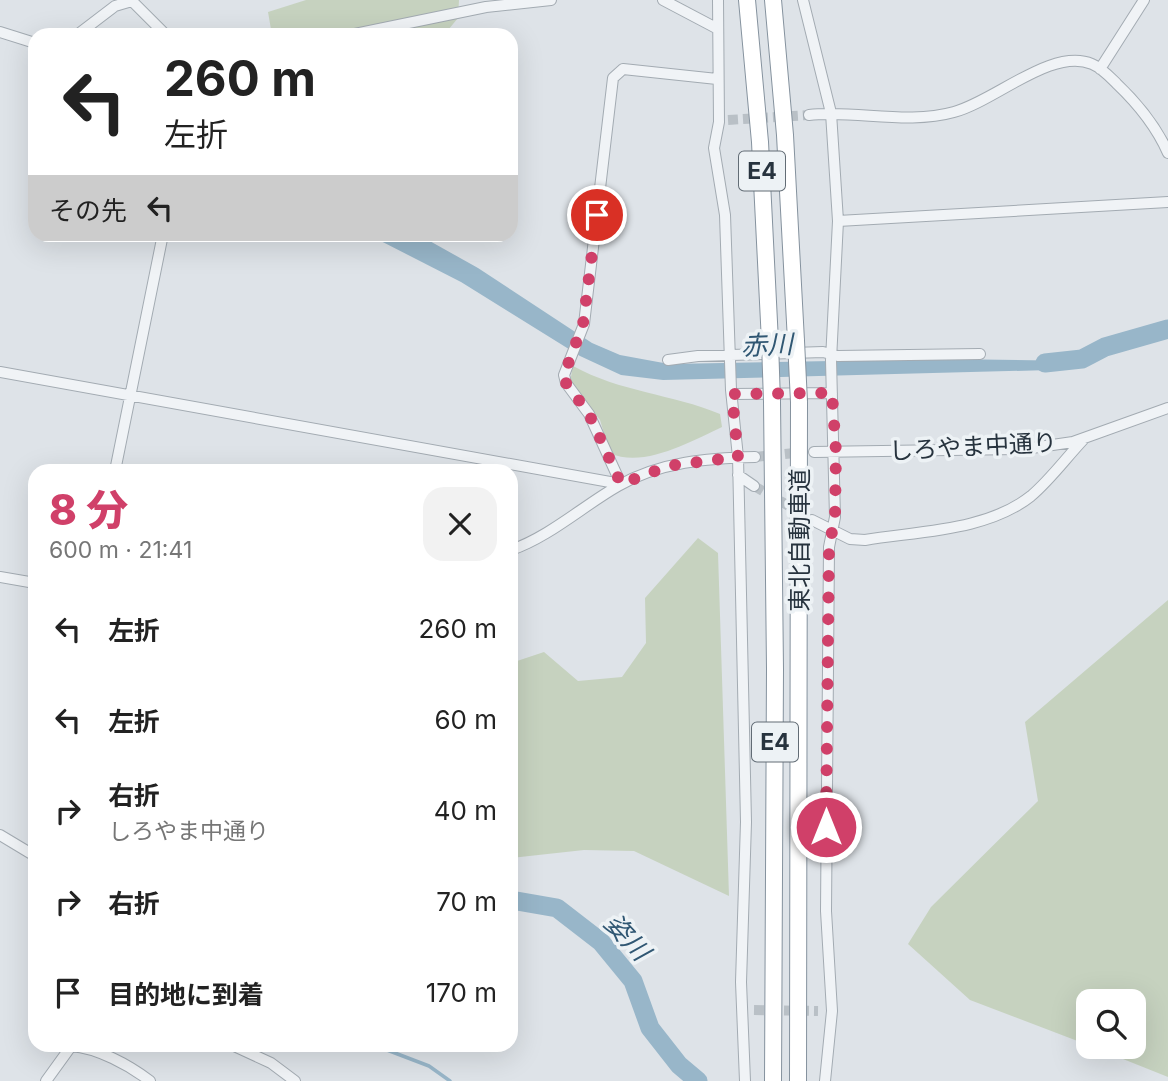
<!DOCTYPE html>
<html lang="ja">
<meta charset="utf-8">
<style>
:root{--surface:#fff;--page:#f2f2f2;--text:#222;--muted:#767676;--accent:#d04069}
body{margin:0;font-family:Inter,"Noto Sans JP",sans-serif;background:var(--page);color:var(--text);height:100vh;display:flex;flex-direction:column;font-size:26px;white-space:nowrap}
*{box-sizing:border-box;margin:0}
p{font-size:23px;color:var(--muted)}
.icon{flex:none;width:38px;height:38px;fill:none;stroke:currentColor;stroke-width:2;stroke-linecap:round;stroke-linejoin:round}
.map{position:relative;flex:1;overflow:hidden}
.panel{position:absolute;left:28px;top:464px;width:490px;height:588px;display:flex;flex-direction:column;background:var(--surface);border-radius:21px;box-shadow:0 7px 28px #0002}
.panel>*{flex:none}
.hud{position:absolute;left:28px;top:28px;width:490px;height:214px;border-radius:21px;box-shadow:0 7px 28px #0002;background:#fff;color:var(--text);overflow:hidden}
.buttons{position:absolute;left:1076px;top:989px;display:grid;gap:14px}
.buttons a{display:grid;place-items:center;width:70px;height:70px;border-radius:14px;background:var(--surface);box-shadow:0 7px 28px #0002;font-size:35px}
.pin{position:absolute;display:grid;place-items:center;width:60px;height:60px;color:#fff;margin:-30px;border:4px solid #fff;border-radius:50%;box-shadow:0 2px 7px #0007}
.me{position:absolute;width:77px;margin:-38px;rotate:0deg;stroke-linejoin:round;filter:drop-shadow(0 0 5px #0008)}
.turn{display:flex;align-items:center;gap:24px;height:147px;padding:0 21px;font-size:32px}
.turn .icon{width:91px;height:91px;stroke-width:2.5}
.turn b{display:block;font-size:49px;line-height:60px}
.then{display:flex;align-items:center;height:66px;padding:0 21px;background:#0003;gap:14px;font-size:26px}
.round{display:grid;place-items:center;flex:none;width:74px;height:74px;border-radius:21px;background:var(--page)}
.head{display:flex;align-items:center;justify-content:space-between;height:119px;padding:0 21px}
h1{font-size:42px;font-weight:800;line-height:52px;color:var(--accent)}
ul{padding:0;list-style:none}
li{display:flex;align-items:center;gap:21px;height:91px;padding:0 21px}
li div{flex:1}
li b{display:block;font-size:26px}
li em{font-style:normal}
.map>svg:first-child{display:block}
</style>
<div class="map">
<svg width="1168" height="1081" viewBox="0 0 1168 1081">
<rect width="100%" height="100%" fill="#dee3e8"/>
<path fill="#c6d2bf" d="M306 0H459L458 18 444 35H272L268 12Z
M573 366C620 392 672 394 720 414L722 427C692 441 643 469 610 453L600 420 570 382Z
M698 538 718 553 729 896 634 851 584 850 511 858V663L544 652 578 681 622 677 646 643 645 598Z
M1168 600V1077L1093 1047 1134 1046V1001H1088V1045L970 1000 908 944 931 907 1038 801 1025 722Z"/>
<path fill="#98b6c9" d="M369 235H419L478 268 592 343 620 355 669 364 945 359 1078 361 1050 370 663 380 621 375 580 356 461 282Z"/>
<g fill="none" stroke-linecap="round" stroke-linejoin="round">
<path stroke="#98b6c9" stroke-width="3.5" d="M374 1045 429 1066 450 1081"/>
<path stroke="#98b6c9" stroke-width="19" d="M1045 363 1082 359 1105 347 1168 329
M511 900 557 908 601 942 633 981 650 1028 679 1065 698 1081"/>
<path stroke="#b9c0c6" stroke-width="10" stroke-dasharray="10 5" stroke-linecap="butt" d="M728 120 809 115
M755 457 804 452
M754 486 801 513
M754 1010 818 1011"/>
<g stroke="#a3abb2" stroke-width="12">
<path id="minor" d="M663 0 718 29
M718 0 719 122 714 148 725 215 731 390 738 457 746 822 741 982 745 1081
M803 0 831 113 838 221 831 360 835 517 829 547 826 911 832 1011 825 1081
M132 1 166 35
M0 32 35 43
M77 35 115 6 132 1
M350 35 486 7 551 0
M1100 69 1144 0
M809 115C856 110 908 125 954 112 995 101 1052 47 1092 64 1102 68 1110 77 1117 84 1138 104 1156 126 1168 153
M838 221 1168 202
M668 360 698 356 823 352 838 356 980 354
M0 372 621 484
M732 394 832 393
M814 452 1025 449 1073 442 1168 408
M115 471 163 234
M738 475 754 486
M621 484 589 414 566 383 564 375 584 324 613 78 623 69 717 79
M812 520 850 539 865 540C919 531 987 531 1031 496 1050 480 1066 458 1083 440
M511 550C549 537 583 506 618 486 659 462 708 458 755 457
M0 577 35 583
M0 835 35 856
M232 1045 271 1063 295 1081
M71 1046C98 1048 129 1065 150 1081
M46 1081 72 1045"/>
</g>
<g stroke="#85929e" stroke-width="18">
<path id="highway" d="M747 0 760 142 770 342
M773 0 785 135 796 341
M772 402 775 669 773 1081
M798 1081 799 402"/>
</g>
<use href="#minor" stroke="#f0f3f6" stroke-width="10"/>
<use href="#highway" stroke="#fff" stroke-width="16"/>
<g stroke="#85929e" stroke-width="18" stroke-linecap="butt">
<path id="highway-bridge" d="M796 341 799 402
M770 342 772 402"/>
</g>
<use href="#highway-bridge" stroke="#fff" stroke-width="16"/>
</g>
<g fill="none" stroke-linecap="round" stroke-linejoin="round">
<path stroke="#d04069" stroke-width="12" stroke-dasharray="0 21.6" d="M597 215 583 324 564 375 566 383 589 414 621 484 668 466 738 457 732 394 832 393 836 452 835 517 829 547 826 827"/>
</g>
<g text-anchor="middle" stroke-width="7" stroke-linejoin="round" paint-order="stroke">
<g fill="#edf2f5" stroke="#626c75" stroke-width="2">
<rect x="739" y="151.5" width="46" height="39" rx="5"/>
<rect x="752" y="722.5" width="46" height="39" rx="5"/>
</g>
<g font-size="23" font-weight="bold" fill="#27333e">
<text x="762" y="179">E4</text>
<text x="775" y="750">E4</text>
</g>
<g font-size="24" fill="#27333e" stroke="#edf2f5">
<text transform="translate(973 447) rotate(-3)" y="8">しろやま中通り</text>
<text transform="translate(800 540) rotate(-90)" y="8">東北自動車道</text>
</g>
<g font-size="26" font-style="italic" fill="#305773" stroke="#edf2f5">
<text transform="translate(767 345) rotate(-2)" y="9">赤川</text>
<text transform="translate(627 937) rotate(47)" y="9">姿川</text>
</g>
</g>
</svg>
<div class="buttons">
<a><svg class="icon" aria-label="search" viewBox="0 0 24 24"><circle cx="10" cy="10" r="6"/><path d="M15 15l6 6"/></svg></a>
</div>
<div class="pin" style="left:597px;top:215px;background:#d93025"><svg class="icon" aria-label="arrive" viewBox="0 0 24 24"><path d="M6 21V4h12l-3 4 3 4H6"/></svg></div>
<svg class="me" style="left:826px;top:827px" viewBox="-20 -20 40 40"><circle r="17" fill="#d04069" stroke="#fff" stroke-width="3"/><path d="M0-11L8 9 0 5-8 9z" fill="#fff"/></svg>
<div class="hud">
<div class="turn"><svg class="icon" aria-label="left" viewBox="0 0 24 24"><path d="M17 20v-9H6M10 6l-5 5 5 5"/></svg><div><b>260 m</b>左折</div></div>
<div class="then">その先<svg class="icon" aria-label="left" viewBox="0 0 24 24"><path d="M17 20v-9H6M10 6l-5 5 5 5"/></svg></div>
</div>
<section class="panel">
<div class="head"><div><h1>8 分</h1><p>600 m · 21:41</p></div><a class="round"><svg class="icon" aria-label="close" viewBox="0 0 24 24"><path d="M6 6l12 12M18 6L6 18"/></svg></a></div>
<ul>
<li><svg class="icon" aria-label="left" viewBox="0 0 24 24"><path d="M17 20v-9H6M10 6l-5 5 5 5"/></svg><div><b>左折</b></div><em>260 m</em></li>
<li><svg class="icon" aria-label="left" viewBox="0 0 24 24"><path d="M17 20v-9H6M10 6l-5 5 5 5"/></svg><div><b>左折</b></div><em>60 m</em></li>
<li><svg class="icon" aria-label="right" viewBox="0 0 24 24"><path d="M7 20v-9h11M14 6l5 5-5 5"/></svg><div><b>右折</b><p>しろやま中通り</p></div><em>40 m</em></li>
<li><svg class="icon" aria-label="right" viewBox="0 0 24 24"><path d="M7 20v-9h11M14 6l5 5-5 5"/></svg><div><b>右折</b></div><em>70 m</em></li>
<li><svg class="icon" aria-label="arrive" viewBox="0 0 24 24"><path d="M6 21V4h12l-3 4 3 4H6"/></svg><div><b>目的地に到着</b></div><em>170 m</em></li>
</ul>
</section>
</div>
